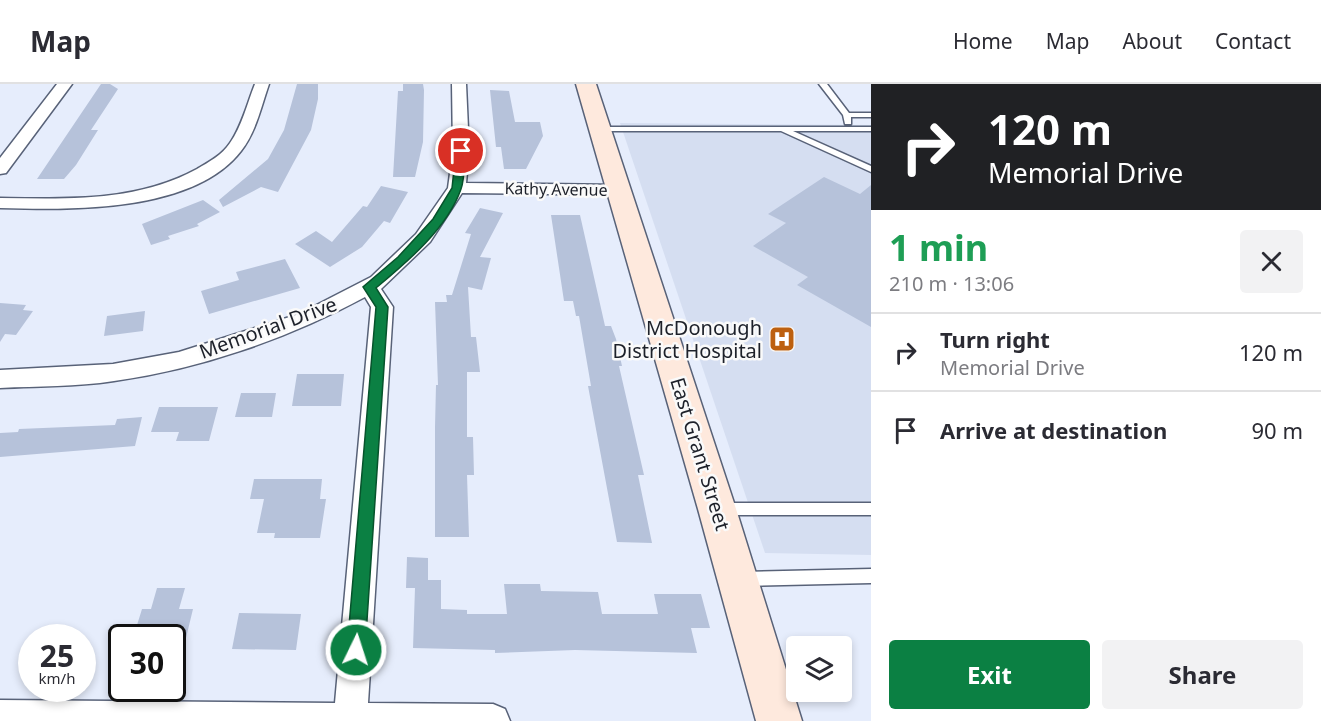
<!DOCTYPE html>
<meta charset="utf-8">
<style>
:root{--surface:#fff;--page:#f2f2f3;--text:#2b2b33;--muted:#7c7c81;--line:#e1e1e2;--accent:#0b8043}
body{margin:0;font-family:"Noto Sans",sans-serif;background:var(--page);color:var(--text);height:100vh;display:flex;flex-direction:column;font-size:22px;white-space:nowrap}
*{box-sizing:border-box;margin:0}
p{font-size:20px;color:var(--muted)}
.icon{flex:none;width:33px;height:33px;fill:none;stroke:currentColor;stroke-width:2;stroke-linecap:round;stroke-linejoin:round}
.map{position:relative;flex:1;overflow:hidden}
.sheet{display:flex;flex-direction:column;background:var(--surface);width:450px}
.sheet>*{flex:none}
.guide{background:#202124;color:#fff;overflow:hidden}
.fabs{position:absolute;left:786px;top:552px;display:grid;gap:12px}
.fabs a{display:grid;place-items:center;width:66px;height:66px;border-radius:6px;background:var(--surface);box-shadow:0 3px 9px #0003;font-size:30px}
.speed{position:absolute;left:18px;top:540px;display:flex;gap:12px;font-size:30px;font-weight:700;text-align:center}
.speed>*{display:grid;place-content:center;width:78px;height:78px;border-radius:50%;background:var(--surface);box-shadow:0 3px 9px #0003;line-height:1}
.speed small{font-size:15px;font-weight:400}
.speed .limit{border:3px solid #111;border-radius:9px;background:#fff;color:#111}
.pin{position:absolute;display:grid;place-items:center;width:51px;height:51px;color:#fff;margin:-26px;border:3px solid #fff;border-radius:50%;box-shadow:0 2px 6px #0007}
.me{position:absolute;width:66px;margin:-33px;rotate:4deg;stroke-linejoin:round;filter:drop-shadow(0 0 4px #0008)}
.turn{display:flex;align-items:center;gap:21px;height:126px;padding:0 18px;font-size:27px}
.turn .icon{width:78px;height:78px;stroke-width:2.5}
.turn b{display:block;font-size:42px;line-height:51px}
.round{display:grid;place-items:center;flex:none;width:63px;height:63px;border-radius:6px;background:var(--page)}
.headline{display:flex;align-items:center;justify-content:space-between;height:102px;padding:0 18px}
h1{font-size:36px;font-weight:700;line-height:45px;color:#1e9e55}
.primary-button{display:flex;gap:12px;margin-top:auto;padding:12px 18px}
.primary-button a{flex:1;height:69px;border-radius:6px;background:var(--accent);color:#fff;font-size:24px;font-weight:700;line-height:69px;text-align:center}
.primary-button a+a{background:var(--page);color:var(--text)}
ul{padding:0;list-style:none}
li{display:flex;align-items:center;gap:18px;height:78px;padding:0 18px;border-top:2px solid var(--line)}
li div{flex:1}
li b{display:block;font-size:22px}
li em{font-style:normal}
header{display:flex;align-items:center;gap:36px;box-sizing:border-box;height:84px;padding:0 30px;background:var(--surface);border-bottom:2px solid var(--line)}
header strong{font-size:28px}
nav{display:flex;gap:33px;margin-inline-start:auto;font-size:21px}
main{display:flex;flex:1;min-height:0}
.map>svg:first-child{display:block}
</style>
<header>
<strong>Map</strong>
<nav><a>Home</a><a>Map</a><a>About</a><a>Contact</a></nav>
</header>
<main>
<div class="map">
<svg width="871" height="637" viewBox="0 0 871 637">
<rect width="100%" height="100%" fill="#e6edfc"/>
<path fill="#d5def1" d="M620 39 871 41V471L765 469Z"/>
<path fill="#b6c2da" d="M101 0H110L118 5 91 46H98L76 81 64 95H37Z
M297 0H318V15L311 46 278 108 261 103 223 123 219 116 268 75 284 46Z
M403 0H423L424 6 423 58 415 93H393L398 7H403Z
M490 6 509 7 515 38H540L543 52 526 85H504L501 63H496Z
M824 93 860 110 871 101V243L797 201 808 193 753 162 786 139 768 130Z
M381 102 408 108 390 139 384 137 362 163 330 183 295 160 316 147 332 158 363 122 367 123Z
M203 116 220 128 197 140 199 142 168 152 170 155 151 161 142 140Z
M480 124 503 129 480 173 491 174 482 206 468 203 471 253H476L480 288H467V353H473L474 391H467L469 453H435V343L436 301H438L435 218H447L446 211H452L471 150 465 149Z
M551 131H580L605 242H611L616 255 622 282H619L644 391H638L652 459 617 458 588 302H591L579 232H576L573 217H564Z
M285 175 300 204 209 230 201 207 239 196 236 188Z
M0 219 26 221 23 226 33 227 16 251 5 250 0 258Z
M145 227 143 247 104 252 107 232Z
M297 290H344L341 322H292Z
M241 309H276L272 333H235Z
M159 323H218L209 357H176L179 348H151Z
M142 333 135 362 0 373V349L18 348 19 345 115 341 117 335Z
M254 395H322L320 415H326L320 454H274L275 449H257L264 415H250Z
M407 473 428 474V496H441V525L467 526V530H507L504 500H540L541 507 598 508 602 530H658L654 510H701L710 544H691L697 569 575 566 495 569V566L413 564 415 504H406Z
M157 504H185L179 525H193L186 554H133L142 525H151Z
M239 529 301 530 296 566 232 565Z"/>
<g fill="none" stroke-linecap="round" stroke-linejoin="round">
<g stroke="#586278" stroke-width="3">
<path id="service" d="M819 0H827L849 29H871V33H851V40H845L843 31Z
M596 43H871V47H793L871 82V88L781 47H596Z
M719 419H871V431H719L714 429 712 425 714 421Z
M871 485V499L742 502 737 500 735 495 737 490 742 488Z"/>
</g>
<g stroke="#586278" stroke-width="3">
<path id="minor" d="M57 0H72L6 89 0 90V74Z
M255 0H269C261 23 256 48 241 67 193 129 70 126 0 124V114C68 115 136 118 197 85 209 78 222 71 230 59 242 42 247 20 255 0Z
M452 0H466L469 67 466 99 619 101 628 106 619 111 462 109 430 158 381 205 393 223 368 619 493 620 505 625 510 637H0V616L335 619 371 223 365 213C289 254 201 285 114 297 77 303 38 302 0 304V286L113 280 179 268 299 230 371 193 416 150 448 104 453 67Z"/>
</g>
<g stroke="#586278" stroke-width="3">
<path id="secondary" d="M576 0H596L736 425 802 637H756L698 425Z"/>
</g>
<use href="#service" fill="#fff" fill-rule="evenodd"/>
<use href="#minor" fill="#fff" fill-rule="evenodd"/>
<use href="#secondary" fill="#fee9dd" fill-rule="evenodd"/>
</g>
<path fill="#0b8043" stroke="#07532c" stroke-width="1.5" d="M461 65 465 67C464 79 465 94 461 105 447 145 407 178 376 204L388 223 365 566 362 572 356 575 349 572 347 566 376 223 363 203 398 173 433 135 452 104 456 67Z"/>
<defs>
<g id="hospital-square" transform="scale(1.35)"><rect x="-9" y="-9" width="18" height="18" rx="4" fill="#bd6010" stroke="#fafafa"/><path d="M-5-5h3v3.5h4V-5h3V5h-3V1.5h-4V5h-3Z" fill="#fff"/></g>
</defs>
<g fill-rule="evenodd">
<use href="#hospital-square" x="782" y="255"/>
</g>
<g text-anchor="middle" stroke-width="5" stroke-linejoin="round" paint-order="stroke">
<g font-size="16" fill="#1d212a" stroke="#fafafa">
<text transform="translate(556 105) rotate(1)" y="6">Kathy Avenue</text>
</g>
<g font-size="20" fill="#1d212a" stroke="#fafafa">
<text transform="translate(268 244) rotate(-20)" y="7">Memorial Drive</text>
<text transform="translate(700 370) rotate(73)" y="7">East Grant Street</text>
</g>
<g font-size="20" fill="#1d212a" stroke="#fafafa" text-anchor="end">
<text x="762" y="251">McDonough<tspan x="762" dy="23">District Hospital</tspan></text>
</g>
</g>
</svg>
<div class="fabs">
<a><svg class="icon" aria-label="layers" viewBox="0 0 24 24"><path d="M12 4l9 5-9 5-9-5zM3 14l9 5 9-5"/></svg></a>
</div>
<div class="speed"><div>25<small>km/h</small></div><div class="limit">30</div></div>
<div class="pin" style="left:461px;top:67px;background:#d93025"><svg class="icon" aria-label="arrive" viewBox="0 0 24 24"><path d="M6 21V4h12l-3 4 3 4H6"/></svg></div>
<svg class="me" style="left:356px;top:566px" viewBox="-20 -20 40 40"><circle r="17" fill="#0b8043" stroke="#fff" stroke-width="3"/><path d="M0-11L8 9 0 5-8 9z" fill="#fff"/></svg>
</div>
<section class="sheet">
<div class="guide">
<div class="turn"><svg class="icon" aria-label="right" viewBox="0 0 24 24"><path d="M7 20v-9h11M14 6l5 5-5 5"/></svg><div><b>120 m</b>Memorial Drive</div></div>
</div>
<div class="headline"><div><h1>1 min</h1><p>210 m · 13:06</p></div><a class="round"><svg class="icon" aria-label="close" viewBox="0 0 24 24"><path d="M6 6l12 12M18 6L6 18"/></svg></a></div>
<ul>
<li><svg class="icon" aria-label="right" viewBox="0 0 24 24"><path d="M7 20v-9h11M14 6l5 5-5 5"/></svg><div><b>Turn right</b><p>Memorial Drive</p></div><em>120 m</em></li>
<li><svg class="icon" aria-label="arrive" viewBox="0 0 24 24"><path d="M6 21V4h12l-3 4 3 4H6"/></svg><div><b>Arrive at destination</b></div><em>90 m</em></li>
</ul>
<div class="primary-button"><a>Exit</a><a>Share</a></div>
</section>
</main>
